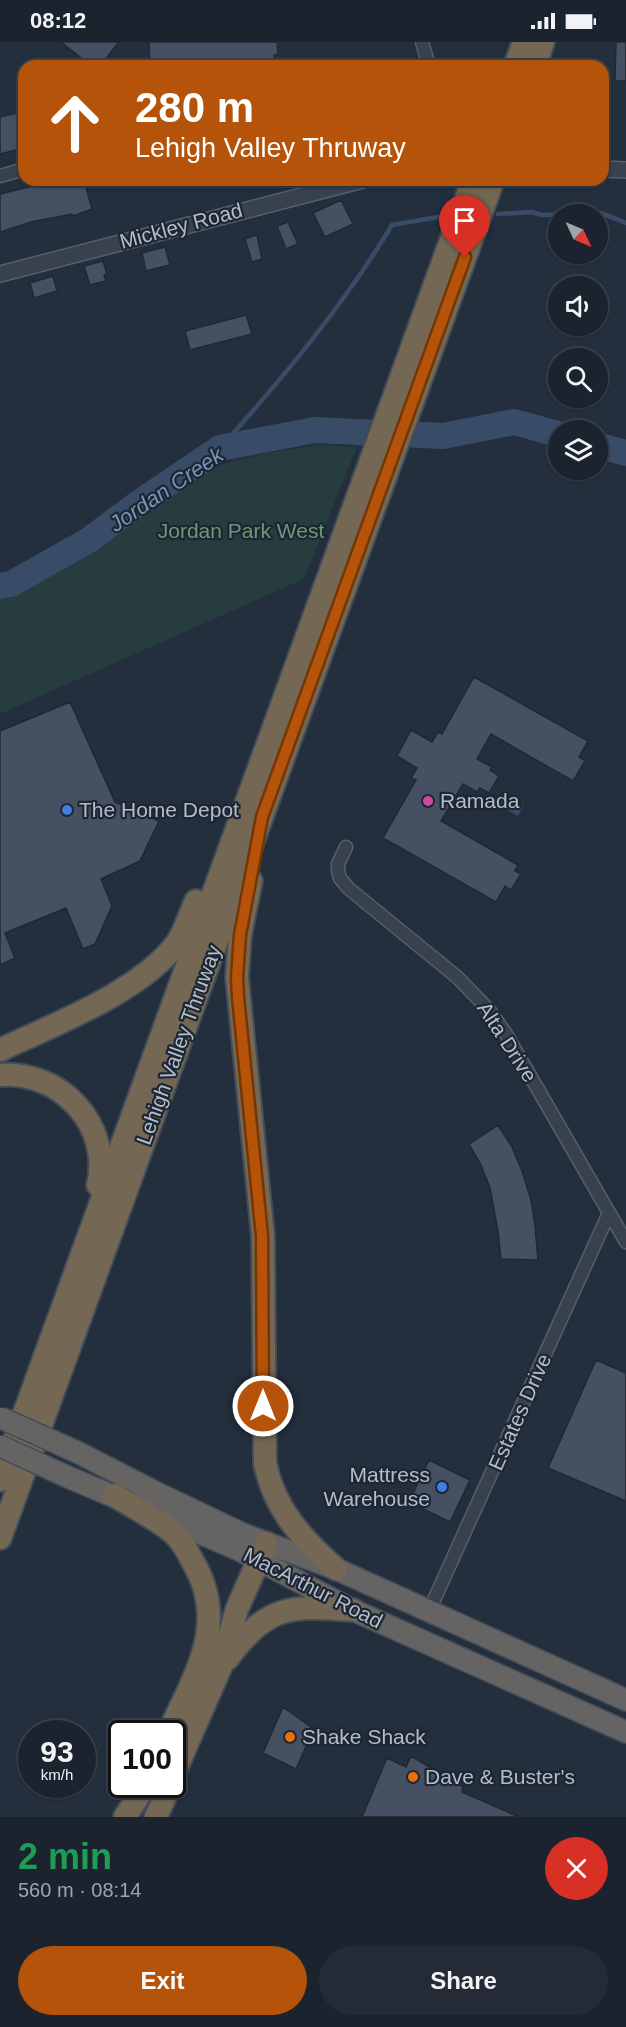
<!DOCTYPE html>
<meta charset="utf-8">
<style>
:root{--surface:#1b232e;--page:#242b36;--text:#f1f3f6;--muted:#a0a4aa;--line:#39404a;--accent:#b45309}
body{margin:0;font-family:Helvetica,sans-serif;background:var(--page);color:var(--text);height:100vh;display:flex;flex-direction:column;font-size:22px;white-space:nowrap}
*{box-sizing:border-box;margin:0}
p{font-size:20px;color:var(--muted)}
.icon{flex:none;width:33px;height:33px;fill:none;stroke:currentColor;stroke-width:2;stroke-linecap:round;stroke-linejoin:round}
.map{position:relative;height:1775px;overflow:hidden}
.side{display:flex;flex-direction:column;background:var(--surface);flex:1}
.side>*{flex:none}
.guide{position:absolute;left:18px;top:18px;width:591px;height:126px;border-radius:18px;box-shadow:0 2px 4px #0004,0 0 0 2px var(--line);background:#b45309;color:#fff;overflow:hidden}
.needle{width:39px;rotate:134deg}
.buttons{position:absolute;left:548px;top:162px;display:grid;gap:12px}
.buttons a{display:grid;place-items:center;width:60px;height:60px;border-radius:50%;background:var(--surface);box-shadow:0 2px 4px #0004,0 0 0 2px var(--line);font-size:30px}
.speed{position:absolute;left:18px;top:1678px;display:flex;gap:12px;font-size:30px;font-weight:700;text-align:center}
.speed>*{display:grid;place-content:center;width:78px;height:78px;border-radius:50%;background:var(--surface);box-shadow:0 2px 4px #0004,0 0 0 2px var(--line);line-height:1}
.speed small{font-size:15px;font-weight:400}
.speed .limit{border:3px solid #111;border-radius:9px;background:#fff;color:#111}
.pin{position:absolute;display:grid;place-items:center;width:51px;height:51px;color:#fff;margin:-62px -26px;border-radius:50% 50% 50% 0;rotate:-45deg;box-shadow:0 0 6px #0007}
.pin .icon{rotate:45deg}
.me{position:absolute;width:66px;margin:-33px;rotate:0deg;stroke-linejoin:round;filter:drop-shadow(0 0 4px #0008)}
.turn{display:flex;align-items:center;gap:21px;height:126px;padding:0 18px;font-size:27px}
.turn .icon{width:78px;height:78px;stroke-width:2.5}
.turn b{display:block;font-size:42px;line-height:51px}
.round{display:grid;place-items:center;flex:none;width:63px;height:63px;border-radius:32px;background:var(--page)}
.head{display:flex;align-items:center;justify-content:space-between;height:102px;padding:0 18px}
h1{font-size:36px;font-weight:600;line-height:45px;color:#1e9e55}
.action{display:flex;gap:12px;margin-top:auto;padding:12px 18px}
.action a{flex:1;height:69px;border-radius:36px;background:var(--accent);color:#fff;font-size:24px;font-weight:600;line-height:69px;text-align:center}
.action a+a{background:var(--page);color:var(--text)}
.status{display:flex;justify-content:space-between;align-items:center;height:42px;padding:0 30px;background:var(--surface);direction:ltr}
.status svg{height:16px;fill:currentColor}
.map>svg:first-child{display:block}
</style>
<div class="status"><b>08:12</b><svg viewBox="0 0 49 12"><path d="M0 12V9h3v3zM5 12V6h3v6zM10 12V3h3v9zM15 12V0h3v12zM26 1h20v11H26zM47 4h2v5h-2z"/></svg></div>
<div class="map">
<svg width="626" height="1775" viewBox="0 0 626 1775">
<rect width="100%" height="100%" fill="#242f3e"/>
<path fill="#263c3f" d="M318 403 357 405 304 537 0 672V552L10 549 74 515 172 448 216 424 267 411Z"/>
<path fill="#394c67" d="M502 752 523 765 518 774 496 762Z"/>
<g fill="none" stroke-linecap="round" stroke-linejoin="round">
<path stroke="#394c67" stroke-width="4.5" d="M498 172 532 170 542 173 601 171 626 181
M220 406C283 336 343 264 392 183L444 174"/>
<path stroke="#394c67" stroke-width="26" d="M597 403 626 411
M0 544 11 542 89 498 140 460 220 406 315 388 443 394 514 380 558 392"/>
</g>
<path fill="#455162" stroke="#1f2835" stroke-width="1.5" d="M61 0H119L100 24H91Z
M149 0H277L278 13H274L275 18 157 24 156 21 150 22Z
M616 0H626V39H615Z
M21 70 22 72 24 71V106L0 112V75Z
M57 138H84L92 167 73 174 72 172 31 180 0 190V152Z
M341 158 353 182 325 195 313 171Z
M288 180 298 202 286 207 277 184Z
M257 193 262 217 252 220 245 197Z
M165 205 170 223 146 229 142 211Z
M103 219 107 232 104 233 106 239 90 243 84 224Z
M53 234 57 249 34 256 30 241Z
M246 273 252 292 190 308 185 289Z
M474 635 588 699 579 715 585 719 573 739 491 692 477 717 492 725 490 728 499 734 489 751 480 746 477 750 463 742 441 779 518 823 515 829 521 832 511 848 505 844 496 860 383 796 416 738 411 736 417 726 397 714 411 688 432 700 438 690 442 692Z
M70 660 115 760 159 779 140 819 101 837 112 864 95 902 83 907 66 866 5 891 15 916 0 923V689Z
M498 1083 512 1105 522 1129 531 1158 535 1184 538 1218 501 1217 498 1189 490 1146 481 1123 469 1102Z
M596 1318 626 1331V1459L548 1426Z
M429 1418 470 1438 450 1480 409 1460Z
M283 1665 311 1685 309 1690 312 1691 296 1727 263 1711Z
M411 1714 463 1745 462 1750 519 1775H362L387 1716 406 1725Z"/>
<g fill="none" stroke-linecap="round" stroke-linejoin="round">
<g stroke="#565f6c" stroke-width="15">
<path id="minor" d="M422 0 429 24
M0 134 24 127
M346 805 338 822V829L340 836 348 846 457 935 490 969 506 992 626 1200
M429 1569 609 1171"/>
</g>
<g stroke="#565f6c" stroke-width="18">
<path id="tertiary" d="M603 127 626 128
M0 232 363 138"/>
</g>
<g stroke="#434c59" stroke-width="24">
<path id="trunk" d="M77 1410 157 1451 243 1492 336 1527 626 1658
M68 1435 237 1507 353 1568 626 1690"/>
</g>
<g stroke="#434c59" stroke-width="26">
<path id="motorway" d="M515 24 524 0
M535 24 543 0
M251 839 240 893 237 935 263 1194 265 1421C274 1467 302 1497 336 1527
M0 1008C55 982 140 950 177 901 185 889 190 872 196 859
M0 1033C60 1028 112 1083 98 1143
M0 1438 473 138
M114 1453C131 1464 157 1477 172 1490 181 1497 188 1510 193 1520 230 1582 194 1634 168 1692
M0 1496 493 138
M228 1616C268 1563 290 1563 353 1568
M172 1736 221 1624 237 1567 266 1501
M125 1775 146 1743
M156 1775 170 1743"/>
</g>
<use href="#minor" stroke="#38414e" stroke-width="12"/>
<use href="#tertiary" stroke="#38414e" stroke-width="15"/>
<use href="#trunk" stroke="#656462" stroke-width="21"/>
<use href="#motorway" stroke="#746855" stroke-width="22"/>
<g stroke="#434c59" stroke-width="24" stroke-linecap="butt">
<path id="trunk-bridge" d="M1 1376 77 1410
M0 1404 68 1435"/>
</g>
<use href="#trunk-bridge" stroke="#656462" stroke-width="21"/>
</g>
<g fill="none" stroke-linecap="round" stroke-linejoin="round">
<g stroke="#753606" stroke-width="15">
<path id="route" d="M263 1364 262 1194 238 955 237 935 240 893 262 775 465 215"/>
</g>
<use href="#route" stroke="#b45309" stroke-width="10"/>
</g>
<circle fill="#d1479c" stroke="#1d2633" stroke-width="2" cx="428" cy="759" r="6"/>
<g fill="#3f7fe0" stroke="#1d2633" stroke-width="2">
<circle cx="67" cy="768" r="6"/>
<circle cx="442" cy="1445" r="6"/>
</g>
<g fill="#e8710a" stroke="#1d2633" stroke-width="2">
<circle cx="290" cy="1695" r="6"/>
<circle cx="413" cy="1735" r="6"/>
</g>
<g text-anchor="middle" stroke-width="4.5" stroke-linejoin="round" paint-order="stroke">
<g font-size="21" fill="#b4bcc9" stroke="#1d2633">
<text transform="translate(181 184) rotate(-15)" y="7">Mickley Road</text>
<text transform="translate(507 1000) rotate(57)" y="7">Alta Drive</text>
<text transform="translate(179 1003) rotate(-70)" y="7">Lehigh Valley Thruway</text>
<text transform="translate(520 1370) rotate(-66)" y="7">Estates Drive</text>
<text transform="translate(313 1546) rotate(27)" y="7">MacArthur Road</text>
</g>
<g font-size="21" fill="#6b9a76" stroke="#1d2633">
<text x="241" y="496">Jordan Park West</text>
</g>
<g font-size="21" fill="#b4bcc9" stroke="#1d2633" text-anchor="start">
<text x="440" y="766">Ramada</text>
<text x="79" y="775">The Home Depot</text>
<text x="430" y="1440" text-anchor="end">Mattress<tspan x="430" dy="24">Warehouse</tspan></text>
<text x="302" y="1702">Shake Shack</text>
<text x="425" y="1742">Dave &amp; Buster's</text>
</g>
<g font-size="22" font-style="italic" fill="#7c92b1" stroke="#1d2633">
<text transform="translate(166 447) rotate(-34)" y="8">Jordan Creek</text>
</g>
</g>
</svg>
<div class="buttons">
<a><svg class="needle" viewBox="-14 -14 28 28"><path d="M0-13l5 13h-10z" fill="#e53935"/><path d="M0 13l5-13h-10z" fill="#a0a4aa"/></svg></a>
<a><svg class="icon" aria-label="sound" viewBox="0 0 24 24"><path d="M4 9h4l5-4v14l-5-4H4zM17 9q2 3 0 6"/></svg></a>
<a><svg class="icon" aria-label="search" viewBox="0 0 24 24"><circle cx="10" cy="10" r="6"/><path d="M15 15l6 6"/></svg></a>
<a><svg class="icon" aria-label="layers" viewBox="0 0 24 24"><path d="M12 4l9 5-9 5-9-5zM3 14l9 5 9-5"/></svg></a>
</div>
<div class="speed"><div>93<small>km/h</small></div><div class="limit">100</div></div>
<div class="pin" style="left:465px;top:215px;background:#d93025"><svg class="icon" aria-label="arrive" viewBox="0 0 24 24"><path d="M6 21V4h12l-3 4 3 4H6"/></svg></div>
<svg class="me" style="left:263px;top:1364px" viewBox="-20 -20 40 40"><circle r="17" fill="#b45309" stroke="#fff" stroke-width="3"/><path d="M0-11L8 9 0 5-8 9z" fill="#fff"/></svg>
<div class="guide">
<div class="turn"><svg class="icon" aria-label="ahead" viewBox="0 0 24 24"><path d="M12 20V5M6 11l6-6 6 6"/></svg><div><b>280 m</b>Lehigh Valley Thruway</div></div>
</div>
</div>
<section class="side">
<div class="head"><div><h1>2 min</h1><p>560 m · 08:14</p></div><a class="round" style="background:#d93025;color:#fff"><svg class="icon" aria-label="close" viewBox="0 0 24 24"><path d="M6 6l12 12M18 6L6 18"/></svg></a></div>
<div class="action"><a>Exit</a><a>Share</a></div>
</section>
